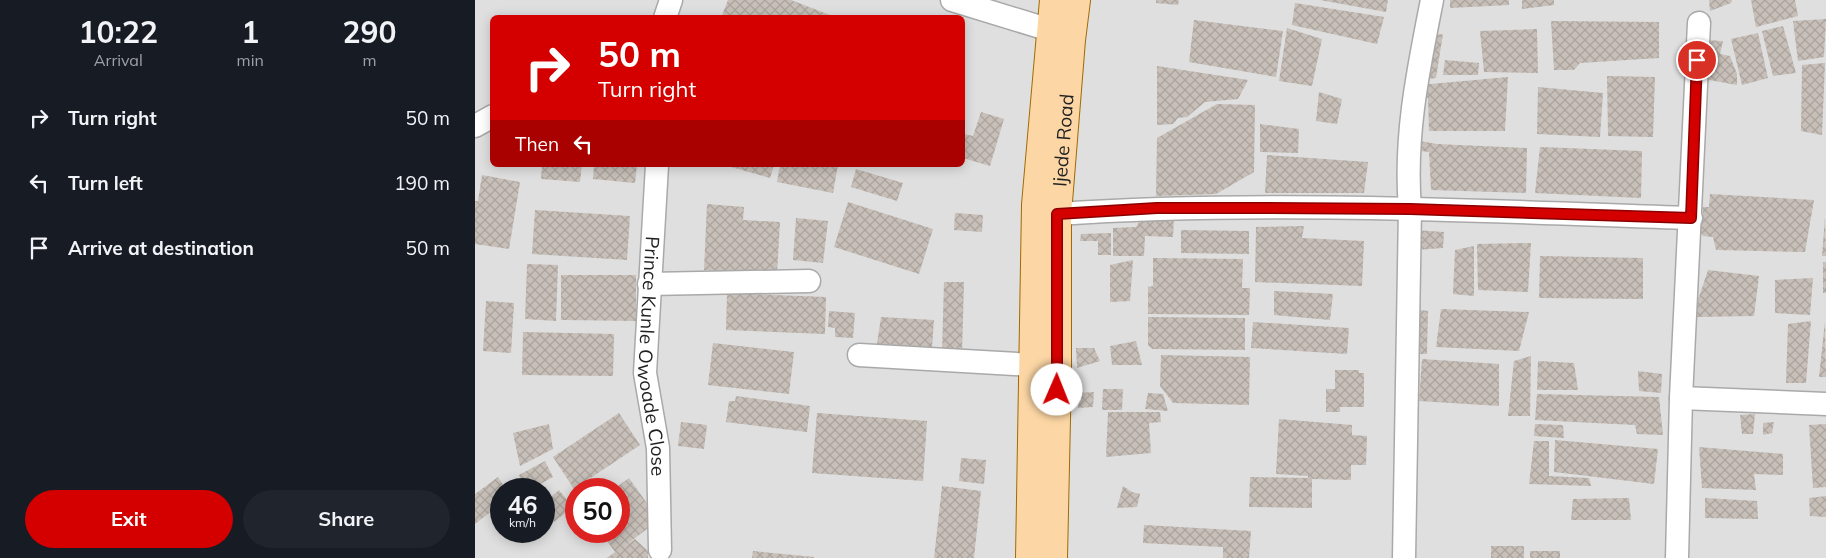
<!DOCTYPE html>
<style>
:root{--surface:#171b24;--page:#20242c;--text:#f1f3f6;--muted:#9ea1a6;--accent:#d40000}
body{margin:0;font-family:Mulish,sans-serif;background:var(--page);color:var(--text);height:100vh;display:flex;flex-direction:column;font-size:19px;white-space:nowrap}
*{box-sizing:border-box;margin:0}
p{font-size:16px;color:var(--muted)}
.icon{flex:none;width:28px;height:28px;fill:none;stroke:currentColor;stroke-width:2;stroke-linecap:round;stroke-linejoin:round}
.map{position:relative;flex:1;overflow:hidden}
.side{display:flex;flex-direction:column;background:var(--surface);width:475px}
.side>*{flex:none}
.banner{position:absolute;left:15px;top:15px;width:475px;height:152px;border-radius:8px;box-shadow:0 2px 12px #0003;background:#d40000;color:#fff;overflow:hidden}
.speed{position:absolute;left:15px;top:478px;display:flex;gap:10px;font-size:25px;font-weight:700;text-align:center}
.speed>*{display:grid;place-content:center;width:65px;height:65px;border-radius:50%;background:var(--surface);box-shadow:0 2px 12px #0003;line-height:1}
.speed small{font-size:12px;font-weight:400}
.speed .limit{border:8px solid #d22;background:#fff;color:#111}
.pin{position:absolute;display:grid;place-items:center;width:42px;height:42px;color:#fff;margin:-21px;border:2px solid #fff;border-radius:50%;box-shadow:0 1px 5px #0007}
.me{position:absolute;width:55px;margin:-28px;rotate:1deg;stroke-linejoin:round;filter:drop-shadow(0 0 4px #0008)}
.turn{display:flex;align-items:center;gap:18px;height:105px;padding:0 25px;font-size:22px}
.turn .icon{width:65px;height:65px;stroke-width:2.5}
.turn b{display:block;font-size:35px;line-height:42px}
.then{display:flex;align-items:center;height:48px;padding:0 25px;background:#0003;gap:10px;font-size:19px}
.eta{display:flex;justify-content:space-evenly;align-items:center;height:85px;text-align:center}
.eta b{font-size:30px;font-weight:700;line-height:35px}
.primary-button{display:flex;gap:10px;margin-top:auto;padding:10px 25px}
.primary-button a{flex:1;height:58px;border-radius:30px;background:var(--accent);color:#fff;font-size:20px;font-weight:700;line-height:58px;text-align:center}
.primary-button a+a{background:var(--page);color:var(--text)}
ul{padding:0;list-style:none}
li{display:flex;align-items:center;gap:15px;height:65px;padding:0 25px}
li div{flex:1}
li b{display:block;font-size:19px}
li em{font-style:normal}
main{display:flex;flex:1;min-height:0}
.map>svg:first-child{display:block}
</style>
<main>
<section class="side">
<div class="eta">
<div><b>10:22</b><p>Arrival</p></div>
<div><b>1</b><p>min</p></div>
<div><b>290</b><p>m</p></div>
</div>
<ul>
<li><svg class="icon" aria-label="right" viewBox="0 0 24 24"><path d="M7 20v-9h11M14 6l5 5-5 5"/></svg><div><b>Turn right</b></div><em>50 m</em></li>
<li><svg class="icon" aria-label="left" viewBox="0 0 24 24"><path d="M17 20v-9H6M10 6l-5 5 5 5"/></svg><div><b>Turn left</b></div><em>190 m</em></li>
<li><svg class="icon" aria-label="arrive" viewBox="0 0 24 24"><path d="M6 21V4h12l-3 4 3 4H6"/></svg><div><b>Arrive at destination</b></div><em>50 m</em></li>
</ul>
<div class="primary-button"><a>Exit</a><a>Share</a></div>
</section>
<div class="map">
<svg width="1351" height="558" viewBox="0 0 1351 558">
<defs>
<pattern id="building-cross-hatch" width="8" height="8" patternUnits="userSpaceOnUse" patternTransform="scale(1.25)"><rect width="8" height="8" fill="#c7bfb8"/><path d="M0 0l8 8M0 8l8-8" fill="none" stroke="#aba49e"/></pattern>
</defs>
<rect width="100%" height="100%" fill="#f2efe9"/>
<path fill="#e0dfdf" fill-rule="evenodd" d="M0 0H1351V558H0ZM18 18H488V165H18ZM26 489H69V531H26ZM101 489H144V531H101Z"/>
<path fill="url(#building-cross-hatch)" d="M253 0H316L360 17 246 18Z
M681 0H704L703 5 681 3Z
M845 0H913L911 12Z
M975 0H1034V5L975 8Z
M1047 0H1079V5L1047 9Z
M1234 0H1257L1256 3 1235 11Z
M1276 0H1320L1323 16 1281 27Z
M820 3 909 17 902 44 817 25Z
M1351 19 1349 57 1323 61 1318 21Z
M719 20 808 31 801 77 714 62Z
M1076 21 1184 22V58L1105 63 1099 70H1079Z
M1308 26 1321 73 1298 76 1287 31Z
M812 28 847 39 837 86 804 81Z
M1062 29 1063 73 1009 72 1005 31Z
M1283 33 1293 78 1267 85 1256 39Z
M968 34 961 78 947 80 954 36Z
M1232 40 1248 41 1245 54 1255 56 1262 74V85L1229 79Z
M970 60 1004 63 1003 75H968Z
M1350 63 1347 135 1326 131 1327 65Z
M682 66 773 80 763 99 730 102 712 117 703 118 698 124 682 125Z
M1132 76 1180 77 1178 137 1133 136Z
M1033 77 1030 131H954L953 98H944L945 85Z
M1063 87 1128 93 1125 137 1062 134Z
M844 92 867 99 862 124 841 121Z
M742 104 780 105 779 172 741 194 681 196 682 138Z
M506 112 529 119 515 166 488 158 489 134 498 136Z
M785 124 824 129 823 153 785 152Z
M939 140 962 144 1052 148 1051 193 956 190 954 152 939 150Z
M1065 147 1167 151 1166 198 1060 193Z
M792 155 893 162 889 193H790Z
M67 165H107L105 182 66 179Z
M119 165H162L160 183 118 179Z
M249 165H299L295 178Z
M305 165H363L358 193 302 182Z
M381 169 428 183 422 201 376 187Z
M7 175 45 182 34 249 0 244V201H3Z
M1235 194 1339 200 1330 252 1241 250 1238 237 1228 236 1222 229V219L1228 215V207H1234Z
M373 202 458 229 444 274 359 247Z
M232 204 269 207 268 220 305 222 302 274 229 270Z
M60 210 155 216 152 260 57 254Z
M480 213 508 215 507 232 479 230Z
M668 216 699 217 698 237 670 236 669 256H638V228L661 227Z
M1350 217 1351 256H1347Z
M321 218 353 221 348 263 318 260Z
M829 226 827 238 889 241 887 286 780 282 781 227Z
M706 230 774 231V254L706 253Z
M940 230 969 232 968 248 941 250Z
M636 233V255H623V241H605L606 234Z
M1056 243 1053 292 1003 290 1002 244Z
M999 246V296L978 294 980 250Z
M1065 256 1168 258V299L1064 298Z
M678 258 768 259 767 288H775L774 315 673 314V287L678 286Z
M658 260 655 301 635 302V265Z
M1348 262H1351V293H1348Z
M52 264 83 265 81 321 50 319Z
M1233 270 1284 276 1279 316 1219 317 1216 299 1224 297Z
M86 275H161V321L86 320Z
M1338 278 1335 315 1300 313V280Z
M469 282H489L487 353 467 352Z
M799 291 858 294 855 320 799 315Z
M252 293 351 297 350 334 251 330Z
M11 301 39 303 36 353 8 351Z
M938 309 953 311 952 354H936Z
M966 309 1054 312 1044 351 961 347Z
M354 311 380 313 378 338 360 337V328L353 327Z
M406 317 459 320 457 347 402 344Z
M673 317 770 318V350L677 349 673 345Z
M1336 321 1331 383H1311L1313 324Z
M1350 321 1351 377H1344Z
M778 322 874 328 872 354 776 348Z
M48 332 139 334 138 376 47 375Z
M661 341 667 365H637L635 346Z
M238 343 319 352 314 394 233 385Z
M601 348H619L625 361 602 368Z
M686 355 775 357 774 405 698 403 685 386Z
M1056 356 1055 416H1033L1039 361Z
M947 359 1024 364V406L944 401Z
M1063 361 1099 363 1103 390H1062Z
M860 370H884V373H889V407H865V412H851V389H860Z
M1163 371 1187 374 1186 393 1164 391Z
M628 389H648L647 410H627Z
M619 392 618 407 603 408 604 393Z
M673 393 688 394 693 411 670 409Z
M1062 394 1184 397 1188 435 1162 434 1160 425 1060 420Z
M261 396 335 406 332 432 251 422 254 401H260Z
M633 412H685L686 422 674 423 676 453 631 457Z
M144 413 165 445 99 489 78 457Z
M342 413 452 421 448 481 337 473Z
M1280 414 1278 434H1267L1265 415Z
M804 419 877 425V435L892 436 891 465H876V480L837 479V508L774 507 775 477 833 478V476L801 474Z
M206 422 232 425 229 449 203 446Z
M1299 422 1297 433 1288 435V423Z
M74 424 78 449 45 466 38 433Z
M1060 424 1088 425 1089 438 1059 436Z
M1351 424V487L1338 488 1334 425Z
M1080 440 1183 449 1179 484 1079 472Z
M1059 441H1074V476L1114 478 1116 486 1054 484Z
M1224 447 1308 454V475L1279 474 1281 490 1227 488Z
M486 458 511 460 509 484 484 481Z
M70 461 78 477 56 489H51L44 475Z
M23 477 31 489H26V504L0 524V494Z
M154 478 184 520 148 547 160 539 173 551V558H132L140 552 125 531H144V489H139Z
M467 486 506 491 499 558H459Z
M648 486 657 492 665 494 662 507 642 508Z
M84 490 98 507 79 522 69 509V503Z
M1351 496V517L1335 516 1334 498Z
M1154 498 1156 520H1096L1098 499Z
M1230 498 1282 501 1283 519 1230 518Z
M669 525 776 531 774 558H748V547L668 543Z
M1016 546H1049V558H1016Z
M278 551 339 557V558H277Z
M1055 551H1085V558H1055Z"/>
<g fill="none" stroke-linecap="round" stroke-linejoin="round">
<g stroke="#a9a9a9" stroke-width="25">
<g id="minor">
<path d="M477 0 575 30"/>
<path d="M190 18 196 0"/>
<path d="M0 126 18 116"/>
<path id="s1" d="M182 165 170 373 183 448 185 550"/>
<path d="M582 214C793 200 1005 211 1216 218"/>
<path d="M174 284 334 281"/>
<path d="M384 355 558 365"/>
<path d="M1206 398 1351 404"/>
<path d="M929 558 935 209C929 137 943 71 957 0"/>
<path d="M1202 558 1206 398 1224 23"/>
</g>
</g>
<g stroke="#a06b00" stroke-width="30">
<g id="major">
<path d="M555 558 561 205 579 0"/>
<path id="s2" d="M578 558 582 372V214L596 40 601 0"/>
</g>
</g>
<use href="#minor" stroke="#fff" stroke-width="22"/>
<use href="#major" stroke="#fcd6a4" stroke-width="28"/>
</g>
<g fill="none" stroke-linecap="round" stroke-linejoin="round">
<g stroke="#8a0000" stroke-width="12">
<path id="route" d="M582 390V214L682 208H789L935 209 1216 218 1222 60"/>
</g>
<use href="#route" stroke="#d40000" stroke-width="9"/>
</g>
<g text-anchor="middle" stroke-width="4.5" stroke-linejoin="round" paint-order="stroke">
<g font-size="19" fill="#222" stroke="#fff">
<text dy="7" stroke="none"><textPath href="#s2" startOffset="418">Ijede Road</textPath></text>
<text dy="7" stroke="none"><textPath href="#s1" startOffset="192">Prince Kunle Owoade Close</textPath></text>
</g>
</g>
</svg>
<div class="speed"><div>46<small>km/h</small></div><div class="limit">50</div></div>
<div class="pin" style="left:1222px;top:60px;background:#d93025"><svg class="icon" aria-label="arrive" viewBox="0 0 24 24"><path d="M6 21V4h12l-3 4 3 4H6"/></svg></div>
<svg class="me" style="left:582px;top:390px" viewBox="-20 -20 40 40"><circle r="19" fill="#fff"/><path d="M0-13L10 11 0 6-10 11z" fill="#d40000"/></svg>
<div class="banner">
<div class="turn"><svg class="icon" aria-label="right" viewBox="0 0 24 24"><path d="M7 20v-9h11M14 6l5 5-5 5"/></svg><div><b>50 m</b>Turn right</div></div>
<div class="then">Then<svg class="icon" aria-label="left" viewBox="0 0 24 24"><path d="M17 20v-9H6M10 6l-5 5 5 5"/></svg></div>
</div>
</div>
</main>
